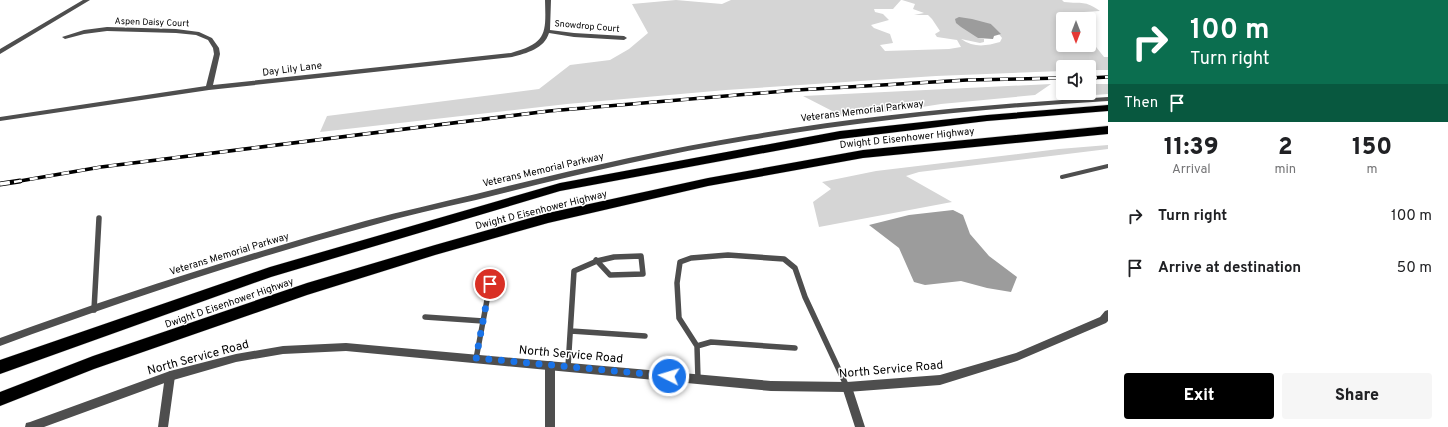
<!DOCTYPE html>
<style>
:root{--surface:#fff;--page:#f6f6f6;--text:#202124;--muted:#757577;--accent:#000}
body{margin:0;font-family:Overpass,sans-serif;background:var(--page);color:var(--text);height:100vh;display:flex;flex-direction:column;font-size:15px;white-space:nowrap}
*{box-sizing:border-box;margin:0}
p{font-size:13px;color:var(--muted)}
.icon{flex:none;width:22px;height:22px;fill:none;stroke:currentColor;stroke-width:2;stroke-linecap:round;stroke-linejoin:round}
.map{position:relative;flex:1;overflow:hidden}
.details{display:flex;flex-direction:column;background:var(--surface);width:340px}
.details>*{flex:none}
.banner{background:#0b6e4f;color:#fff;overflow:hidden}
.needle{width:26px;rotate:180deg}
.tools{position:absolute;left:1056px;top:12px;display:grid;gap:8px}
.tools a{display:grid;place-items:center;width:40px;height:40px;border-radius:4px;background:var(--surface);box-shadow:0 2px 6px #0003;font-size:20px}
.pin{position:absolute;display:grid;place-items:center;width:34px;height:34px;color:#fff;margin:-17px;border:2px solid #fff;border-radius:50%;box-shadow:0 1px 4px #0007}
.me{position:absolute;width:44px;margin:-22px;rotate:275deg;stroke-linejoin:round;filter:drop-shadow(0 0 3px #0008)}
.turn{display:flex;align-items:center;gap:14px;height:84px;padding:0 16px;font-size:18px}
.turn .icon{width:52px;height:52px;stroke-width:2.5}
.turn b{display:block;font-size:28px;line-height:34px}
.then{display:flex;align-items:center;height:38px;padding:0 16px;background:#0003;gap:8px;font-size:15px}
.eta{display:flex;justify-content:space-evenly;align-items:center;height:68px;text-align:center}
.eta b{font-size:24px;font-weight:800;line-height:28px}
.button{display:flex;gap:8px;margin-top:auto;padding:8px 16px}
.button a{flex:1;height:46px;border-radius:4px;background:var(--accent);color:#fff;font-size:16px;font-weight:800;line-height:46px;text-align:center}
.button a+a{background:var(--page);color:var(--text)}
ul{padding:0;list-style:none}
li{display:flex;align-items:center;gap:12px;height:52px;padding:0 16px}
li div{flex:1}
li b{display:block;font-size:15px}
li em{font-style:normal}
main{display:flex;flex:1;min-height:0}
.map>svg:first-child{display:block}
</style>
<main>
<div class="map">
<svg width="1108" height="427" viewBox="0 0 1108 427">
<rect width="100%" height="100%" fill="#fff"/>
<path fill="#d5d5d5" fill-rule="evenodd" d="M676 0 722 4 731 0H901L893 9H874L875 12 883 14 889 20 871 25 874 28 890 34 893 43 880 45 885 51 949 49 961 47 957 40 937 37 935 34 940 31 932 19 928 15H914L924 13 913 9 915 4 902 0H1062L1064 2C1083 4 1084 0 1100 11L1068 13 1072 19H1063V45H1089V38L1104 57H1108V70H1089V67H1063V71L936 76 726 90 567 104 320 132 327 116 539 89 570 65 610 60 629 49 648 33 632 4ZM991 24 1002 38 1000 42C986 46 974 48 961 39L980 43 984 42V39L978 38 976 35Z
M1051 84 1035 95 941 104 903 110 842 116 803 96Z
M1057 84H1063V93H1089V84H1108V94L1081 96 1058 94Z
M1108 145V149L919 172 906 176 952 202 819 227 813 202 831 189 822 182 876 171 1059 149Z"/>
<path fill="#9c9c9c" d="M959 17 972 19 991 24 1001 34 994 36 993 39 978 38 961 27 956 23 955 19Z
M953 210 963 215 970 234 989 256 1017 277 1011 292 987 288 961 281 925 285 914 282 899 248 869 225 909 215Z"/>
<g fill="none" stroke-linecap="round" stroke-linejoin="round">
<g stroke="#dbdbdb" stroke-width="1">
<path id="motorway" d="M1108 105V111L987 121 840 139 560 191 271 277 0 374V360L270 267 560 183 840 131 987 115Z
M1108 126V134L863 158 708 186 548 223 435 255 307 295 94 369 0 406V392L93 356 307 283 435 245 548 213 708 178 863 150Z"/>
</g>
<path stroke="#4e4e4e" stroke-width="4" d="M1062 177 1108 166"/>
<path stroke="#4e4e4e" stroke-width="5.5" d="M641 256 643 274 610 275 597 261 614 257Z
M596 260 597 261
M94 310 99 218
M425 317 483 321
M571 331 645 336
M697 346 711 342 795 348
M476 359 490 284
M568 367 574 271 597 261
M698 379 697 346 679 318 677 283 680 262 691 258 728 255 784 259 795 268 805 297 847 387"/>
<path fill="#4e4e4e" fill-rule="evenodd" d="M83 0H90L0 54V49Z
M545 0H551L550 30 574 33 624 36 627 38 624 40 574 37 549 33C544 49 527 53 512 57L209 90 0 121V117L206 86 214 54 213 48 208 40 196 35 176 33 107 31 84 34 65 39 62 37 84 30 107 27 176 29 199 32 212 38 219 48 220 54 213 85 511 53C547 43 546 34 545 0Z
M550 361 553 362 555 365V427H545V365L547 362Z
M170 371 173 373 175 376 168 427H158L165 376 167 373Z
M847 382 851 384 852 387 865 427H855L842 387 843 384Z"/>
<path fill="#4e4e4e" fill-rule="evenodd" d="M1108 97V101C988 108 868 120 750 140 657 155 566 177 476 200 440 208 405 216 370 226 245 260 122 301 0 346V338C120 294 242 255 365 221 402 211 439 203 476 194 567 171 658 150 750 135 868 115 988 104 1108 97Z
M1108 310V321L1106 323 1017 361 940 385 847 392 771 391 346 351 283 354 236 362 170 381 44 427H25L26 423 30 422 170 371 236 354 283 346 346 343 771 381 847 382 940 375 1016 353 1100 317 1105 311Z"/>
<use href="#motorway" fill="#000" fill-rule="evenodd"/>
<g stroke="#000" stroke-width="3.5">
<path id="rail-far1" d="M1089 78 1108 77
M14 182 101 167 549 111 797 90 967 80 1063 78"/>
</g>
<g stroke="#000" stroke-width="5">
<path id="rail" d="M0 184 20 181"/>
</g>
<use href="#rail-far1" stroke="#fff" stroke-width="2.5" stroke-dasharray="8" stroke-linecap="butt"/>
<use href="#rail" stroke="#fff" stroke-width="3.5" stroke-dasharray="10" stroke-linecap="butt"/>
</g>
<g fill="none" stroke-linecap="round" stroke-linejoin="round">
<path stroke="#1a73e8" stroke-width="7" stroke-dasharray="0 12.6" d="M490 284 476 358 669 376"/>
</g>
<g text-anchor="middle" stroke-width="3" stroke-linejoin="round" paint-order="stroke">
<g font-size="9" fill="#000" stroke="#fff">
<text transform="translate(152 22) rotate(2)" y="3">Aspen Daisy Court</text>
<text transform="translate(587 26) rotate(5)" y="3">Snowdrop Court</text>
</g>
<g font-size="10" fill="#000" stroke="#fff">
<text transform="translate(292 68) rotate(-7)" y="4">Day Lily Lane</text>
<text transform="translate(862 110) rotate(-7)" y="4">Veterans Memorial Parkway</text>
<text transform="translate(907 137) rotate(-6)" y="4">Dwight D Eisenhower Highway</text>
<text transform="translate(543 169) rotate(-13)" y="4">Veterans Memorial Parkway</text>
<text transform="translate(541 209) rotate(-14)" y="4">Dwight D Eisenhower Highway</text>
<text transform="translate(229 253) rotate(-17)" y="4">Veterans Memorial Parkway</text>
<text transform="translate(229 302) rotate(-19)" y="4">Dwight D Eisenhower Highway</text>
</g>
<g font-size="12" fill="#000" stroke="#fff">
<text transform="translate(571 354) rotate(5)" y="4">North Service Road</text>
<text transform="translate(198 357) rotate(-15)" y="4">North Service Road</text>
<text transform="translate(891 369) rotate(-5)" y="4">North Service Road</text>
</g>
</g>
</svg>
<div class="tools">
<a><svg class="needle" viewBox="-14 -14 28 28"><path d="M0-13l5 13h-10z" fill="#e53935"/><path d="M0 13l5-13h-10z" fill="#757577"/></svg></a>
<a><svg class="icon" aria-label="sound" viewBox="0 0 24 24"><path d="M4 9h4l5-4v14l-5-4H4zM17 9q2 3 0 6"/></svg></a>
</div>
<div class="pin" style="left:490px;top:284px;background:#d93025"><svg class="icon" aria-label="arrive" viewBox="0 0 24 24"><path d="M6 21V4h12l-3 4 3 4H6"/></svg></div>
<svg class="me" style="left:669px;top:376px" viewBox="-20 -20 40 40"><circle r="17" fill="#1a73e8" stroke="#fff" stroke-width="3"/><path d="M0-11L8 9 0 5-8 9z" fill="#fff"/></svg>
</div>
<section class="details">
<div class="banner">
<div class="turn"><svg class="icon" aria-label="right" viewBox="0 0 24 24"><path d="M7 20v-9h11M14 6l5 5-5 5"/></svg><div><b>100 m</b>Turn right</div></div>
<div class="then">Then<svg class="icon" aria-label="arrive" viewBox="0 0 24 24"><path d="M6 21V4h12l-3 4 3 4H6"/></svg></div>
</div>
<div class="eta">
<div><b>11:39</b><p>Arrival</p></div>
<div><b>2</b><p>min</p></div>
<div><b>150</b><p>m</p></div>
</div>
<ul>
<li><svg class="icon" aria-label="right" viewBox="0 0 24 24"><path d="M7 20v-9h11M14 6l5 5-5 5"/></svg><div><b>Turn right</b></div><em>100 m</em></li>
<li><svg class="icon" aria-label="arrive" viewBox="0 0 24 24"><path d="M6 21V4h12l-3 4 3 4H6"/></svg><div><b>Arrive at destination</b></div><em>50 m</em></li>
</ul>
<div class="button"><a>Exit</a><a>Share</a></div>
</section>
</main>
